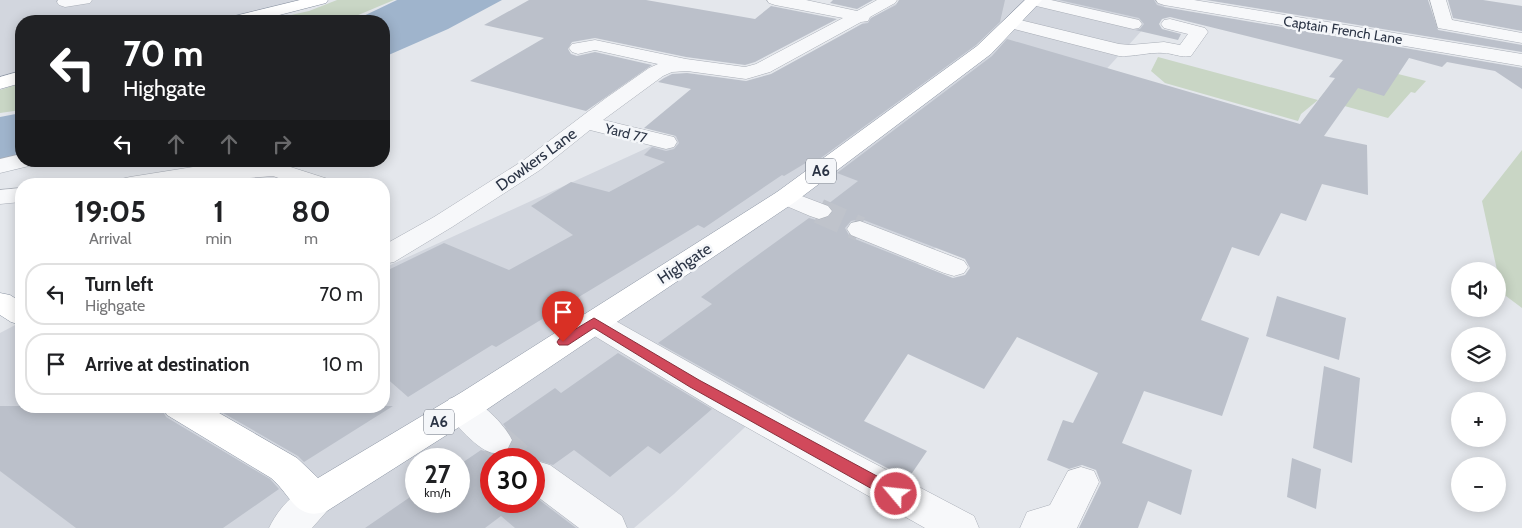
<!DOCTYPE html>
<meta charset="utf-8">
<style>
:root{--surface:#fff;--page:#f6f6f6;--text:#202124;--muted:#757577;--line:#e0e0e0}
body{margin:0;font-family:Cabin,sans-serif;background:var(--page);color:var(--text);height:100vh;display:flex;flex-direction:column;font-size:19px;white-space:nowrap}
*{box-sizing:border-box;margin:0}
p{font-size:16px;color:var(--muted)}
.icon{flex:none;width:28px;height:28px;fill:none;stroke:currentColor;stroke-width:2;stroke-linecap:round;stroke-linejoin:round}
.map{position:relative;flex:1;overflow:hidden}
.drawer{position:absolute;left:15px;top:178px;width:375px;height:235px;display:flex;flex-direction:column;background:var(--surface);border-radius:20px;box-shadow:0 2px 12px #0003}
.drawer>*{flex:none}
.guide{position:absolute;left:15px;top:15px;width:375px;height:152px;border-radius:20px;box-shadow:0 2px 12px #0003;background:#202124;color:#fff;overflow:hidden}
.tools{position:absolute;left:1451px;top:262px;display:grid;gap:10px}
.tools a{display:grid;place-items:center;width:55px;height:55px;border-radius:50%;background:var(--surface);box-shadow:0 2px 12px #0003;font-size:25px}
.speed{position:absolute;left:405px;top:448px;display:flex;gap:10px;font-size:25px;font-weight:700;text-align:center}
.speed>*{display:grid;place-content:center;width:65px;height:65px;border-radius:50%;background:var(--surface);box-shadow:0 2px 12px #0003;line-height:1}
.speed small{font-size:12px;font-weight:400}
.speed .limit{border:8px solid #d22;background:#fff;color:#111}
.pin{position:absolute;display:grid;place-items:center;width:42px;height:42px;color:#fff;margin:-51px -21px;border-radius:50% 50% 50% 0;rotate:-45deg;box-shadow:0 0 5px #0007}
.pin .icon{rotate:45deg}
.me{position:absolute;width:55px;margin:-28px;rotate:298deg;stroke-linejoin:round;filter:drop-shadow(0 0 4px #0008)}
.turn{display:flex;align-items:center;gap:18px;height:105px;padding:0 25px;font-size:22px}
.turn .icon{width:65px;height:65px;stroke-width:2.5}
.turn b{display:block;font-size:35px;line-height:42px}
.lanes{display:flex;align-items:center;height:48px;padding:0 25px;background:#0003;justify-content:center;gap:25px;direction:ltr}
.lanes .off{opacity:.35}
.eta{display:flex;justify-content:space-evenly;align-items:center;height:85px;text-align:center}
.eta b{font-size:30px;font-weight:800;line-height:35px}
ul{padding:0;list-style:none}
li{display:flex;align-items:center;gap:15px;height:62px;margin:0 10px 8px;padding:0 15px;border:2px solid var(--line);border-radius:20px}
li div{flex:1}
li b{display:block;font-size:19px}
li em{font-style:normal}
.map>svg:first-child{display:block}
</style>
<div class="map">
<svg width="1522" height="528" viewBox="0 0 1522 528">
<rect width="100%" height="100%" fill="#e4e7ec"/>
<path fill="#d2d6de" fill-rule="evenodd" d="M0 0H299L218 21H21V74L0 80Z
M902 0H1170L983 203 674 494 634 528H0V333L21 322V406H384V268L750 101 807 56ZM416 459H459V501H416ZM491 459H534V501H491Z"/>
<path fill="#c9d6c5" d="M337 0H394L344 21H264L309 11Z
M1158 57 1318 100 1301 114 1298 121 1165 83 1151 71Z
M1350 62 1426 81 1415 93 1411 92 1388 118 1319 99Z
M21 83V110L0 113V90Z
M1522 150V308L1502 293 1482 201Z"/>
<path fill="#9fb4cc" d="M397 0H502L448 29 384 57V21H353Z
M21 113V158L0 164V117Z"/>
<path fill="#bbc0ca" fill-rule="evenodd" d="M529 0H646L755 19 771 6 837 19 755 62 745 65 686 57 595 38 572 42 568 49 571 54 577 56 595 52 652 65 586 111 470 81 544 38 484 25Z
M833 0H873L857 9 830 3Z
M899 0H1005L1000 22 976 45 814 163 809 161 784 176 782 175 704 228 698 225 496 347 492 345 408 397 384 376V272L444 243 509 270 573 235 531 206 571 182 609 192 665 162 644 155 652 147 666 151 674 149 679 143 676 136 644 128 691 89 658 82 664 78 672 74 687 73 746 81 771 74 862 24 868 23 871 18 896 5Z
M1059 0H1154L1157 5 1164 7 1522 68V89L1495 71 1447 62 1442 67 1409 58 1384 96 1358 88 1324 136 1367 145 1368 195 1322 184 1306 221 1281 213 1259 256 1232 247 1201 320 1249 338 1222 416 1144 391 1122 443 1192 470 1181 515 1148 501 1138 528H1079L1101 483 1096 470 1082 465 1069 469 1047 460 1063 420 1073 423 1098 373 1017 337 984 389 908 354 864 421 927 451 908 479 789 416 658 343 712 304 701 297 733 273 809 218 820 221 829 217 834 211 828 204 858 181 837 173 992 56 1007 39 1300 124 1335 78 1329 77 1343 60 1170 17 1162 19 1159 24 1162 29 1181 34 1178 40 1135 30 1140 29 1144 24 1139 18ZM861 219 965 259 970 268 965 275 953 278 850 237 845 228 851 221Z
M1206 0H1428L1438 30 1522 45V52Z
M1448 0H1483L1522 6V31L1453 18Z
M1277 296 1346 318 1339 360 1266 336Z
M618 353 712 409 660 454 648 446 610 477 574 450 553 465 534 459H491V501H534V496L576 528H515L501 516 485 528H365L416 493V501H459V465L481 450 496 455 508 452 514 439 503 424 555 388 561 393Z
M1324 366 1360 378 1352 463 1313 448Z
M0 406H160L166 417 270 479 279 489 223 528H76L0 471Z
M211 406H393L304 462 298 456Z
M1292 458 1321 469 1316 509 1287 497Z"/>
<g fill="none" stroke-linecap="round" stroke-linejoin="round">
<path stroke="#bfc3cb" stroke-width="25" stroke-dasharray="25 12" stroke-linecap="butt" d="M819 211 860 229"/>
<path stroke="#bfc3cb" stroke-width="34" stroke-dasharray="34 17" stroke-linecap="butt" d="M495 440 517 459"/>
<g stroke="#a9aeb7" stroke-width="1">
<path id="minor" d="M58 0H92L90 3 65 7 59 5 57 2Z
M767 0H806L857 11 877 0H897L895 3 870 17 868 21 861 22 770 72 753 77 746 79 687 71 672 72 663 76 603 120 674 137 677 142 674 147 666 149 590 130 540 170 452 227 394 262 384 264V245L434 217 524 160 606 98 649 68 658 64 595 50 578 54 572 52 569 48 572 44 595 40 686 59 745 67 756 64 843 18 775 5 769 3Z
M1026 0H1051L1139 20 1142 24 1139 28 1133 29 1028 4Z
M1156 0H1194L1522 54V66L1164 5 1158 3Z
M1430 0H1446L1452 20 1522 33V43L1438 28Z
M1012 18 1119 44 1130 45 1164 42 1180 45 1188 34 1164 28 1161 24 1164 20 1170 19 1205 28 1208 32 1191 56C1180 58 1173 53 1163 53 1148 52 1134 57 1119 56L1006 27 1003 23 1006 19Z
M21 154V161H32L29 166 0 173V159Z
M275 162 328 179 331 184H295L273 176 177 184H118L121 179 130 177 193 167Z
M21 188V202L0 204V190Z
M786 190 828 206 832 211 828 216 819 219 810 216 777 202 774 197 777 192Z
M860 221 964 261 968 267 964 273 954 276 944 273 851 235 847 229 851 223Z
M594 312 605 315 788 418 974 516 979 528H925L718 411 583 329 579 322 583 315Z
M461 395C481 401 503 422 512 440L507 450C504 451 500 453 496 453 481 455 451 420 444 408L449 399Z
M537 461 550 465 622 516 627 528H579L534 494V462Z
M1081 467 1094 471 1099 482 1077 528H1020L1027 512 1050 505 1068 471Z
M314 484 327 489 333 500 327 511 312 528H269C278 509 294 491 314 484Z"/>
</g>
<g stroke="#8b94a3" stroke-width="1">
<path id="highway" d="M300 0H328L326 3 256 21H228L231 17Z
M1025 0H1042L991 54 795 202 486 410 327 511C296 522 292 496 271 478L167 415 162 406H207L297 458 318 478 462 392 777 192 977 46Z
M21 71V83L0 89V77Z
M0 293 10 295 21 302V325L11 322 0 315Z"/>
</g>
<use href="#minor" fill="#f7f8fa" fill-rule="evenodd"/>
<use href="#highway" fill="#fff" fill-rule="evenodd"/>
</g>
<path fill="#d1495b" stroke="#882f3b" d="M594 318 699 380 901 489 903 494 901 499 896 500 890 499 690 387 594 328 568 345H559L557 342 559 339Z"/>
<g text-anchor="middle" stroke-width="5" stroke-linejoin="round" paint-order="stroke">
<g font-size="14" fill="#2b3445" stroke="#f4f6f9">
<text transform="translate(1343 30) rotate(9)" y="5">Captain French Lane</text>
<text transform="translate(626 133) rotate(14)" y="5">Yard 77</text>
</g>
<g fill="#f4f6f9" stroke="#676e7b" stroke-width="1">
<rect x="806" y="158.5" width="30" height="25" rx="4"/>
<rect x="424" y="409.5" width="30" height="25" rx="4"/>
</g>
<g font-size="15" font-weight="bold" fill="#2b3445">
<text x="821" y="176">A6</text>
<text x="439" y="427">A6</text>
</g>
<g font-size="16" fill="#2b3445" stroke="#f4f6f9">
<text transform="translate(536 159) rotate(-36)" y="6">Dowkers Lane</text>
<text transform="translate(684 263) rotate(-33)" y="6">Highgate</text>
</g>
</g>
</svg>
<div class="tools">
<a><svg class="icon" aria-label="sound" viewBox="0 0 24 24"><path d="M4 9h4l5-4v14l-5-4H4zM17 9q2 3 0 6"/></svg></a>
<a><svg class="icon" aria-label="layers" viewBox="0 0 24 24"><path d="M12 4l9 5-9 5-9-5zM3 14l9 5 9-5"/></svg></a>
<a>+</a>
<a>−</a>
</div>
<div class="speed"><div>27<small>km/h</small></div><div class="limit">30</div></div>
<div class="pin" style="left:563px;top:342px;background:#d93025"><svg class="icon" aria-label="arrive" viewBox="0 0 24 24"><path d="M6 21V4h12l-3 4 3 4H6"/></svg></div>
<svg class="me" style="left:896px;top:494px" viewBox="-20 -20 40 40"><circle r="17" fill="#d1495b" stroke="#fff" stroke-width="3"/><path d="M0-11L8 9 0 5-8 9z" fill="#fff"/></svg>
<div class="guide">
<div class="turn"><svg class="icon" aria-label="left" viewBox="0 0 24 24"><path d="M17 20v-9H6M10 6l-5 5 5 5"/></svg><div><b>70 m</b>Highgate</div></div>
<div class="lanes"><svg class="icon" aria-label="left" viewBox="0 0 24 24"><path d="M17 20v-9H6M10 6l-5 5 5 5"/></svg><svg class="icon off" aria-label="ahead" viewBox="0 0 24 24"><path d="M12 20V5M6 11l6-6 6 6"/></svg><svg class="icon off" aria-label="ahead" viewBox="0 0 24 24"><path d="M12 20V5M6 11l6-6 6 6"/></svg><svg class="icon off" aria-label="right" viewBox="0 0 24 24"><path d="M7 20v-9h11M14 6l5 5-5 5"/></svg></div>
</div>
<section class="drawer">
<div class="eta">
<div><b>19:05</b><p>Arrival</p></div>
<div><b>1</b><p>min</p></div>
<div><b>80</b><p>m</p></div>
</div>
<ul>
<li><svg class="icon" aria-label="left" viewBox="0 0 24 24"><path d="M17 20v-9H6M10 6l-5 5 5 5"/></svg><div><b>Turn left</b><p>Highgate</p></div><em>70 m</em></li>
<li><svg class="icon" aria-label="arrive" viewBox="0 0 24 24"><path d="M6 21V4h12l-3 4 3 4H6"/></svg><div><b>Arrive at destination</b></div><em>10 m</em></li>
</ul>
</section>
</div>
